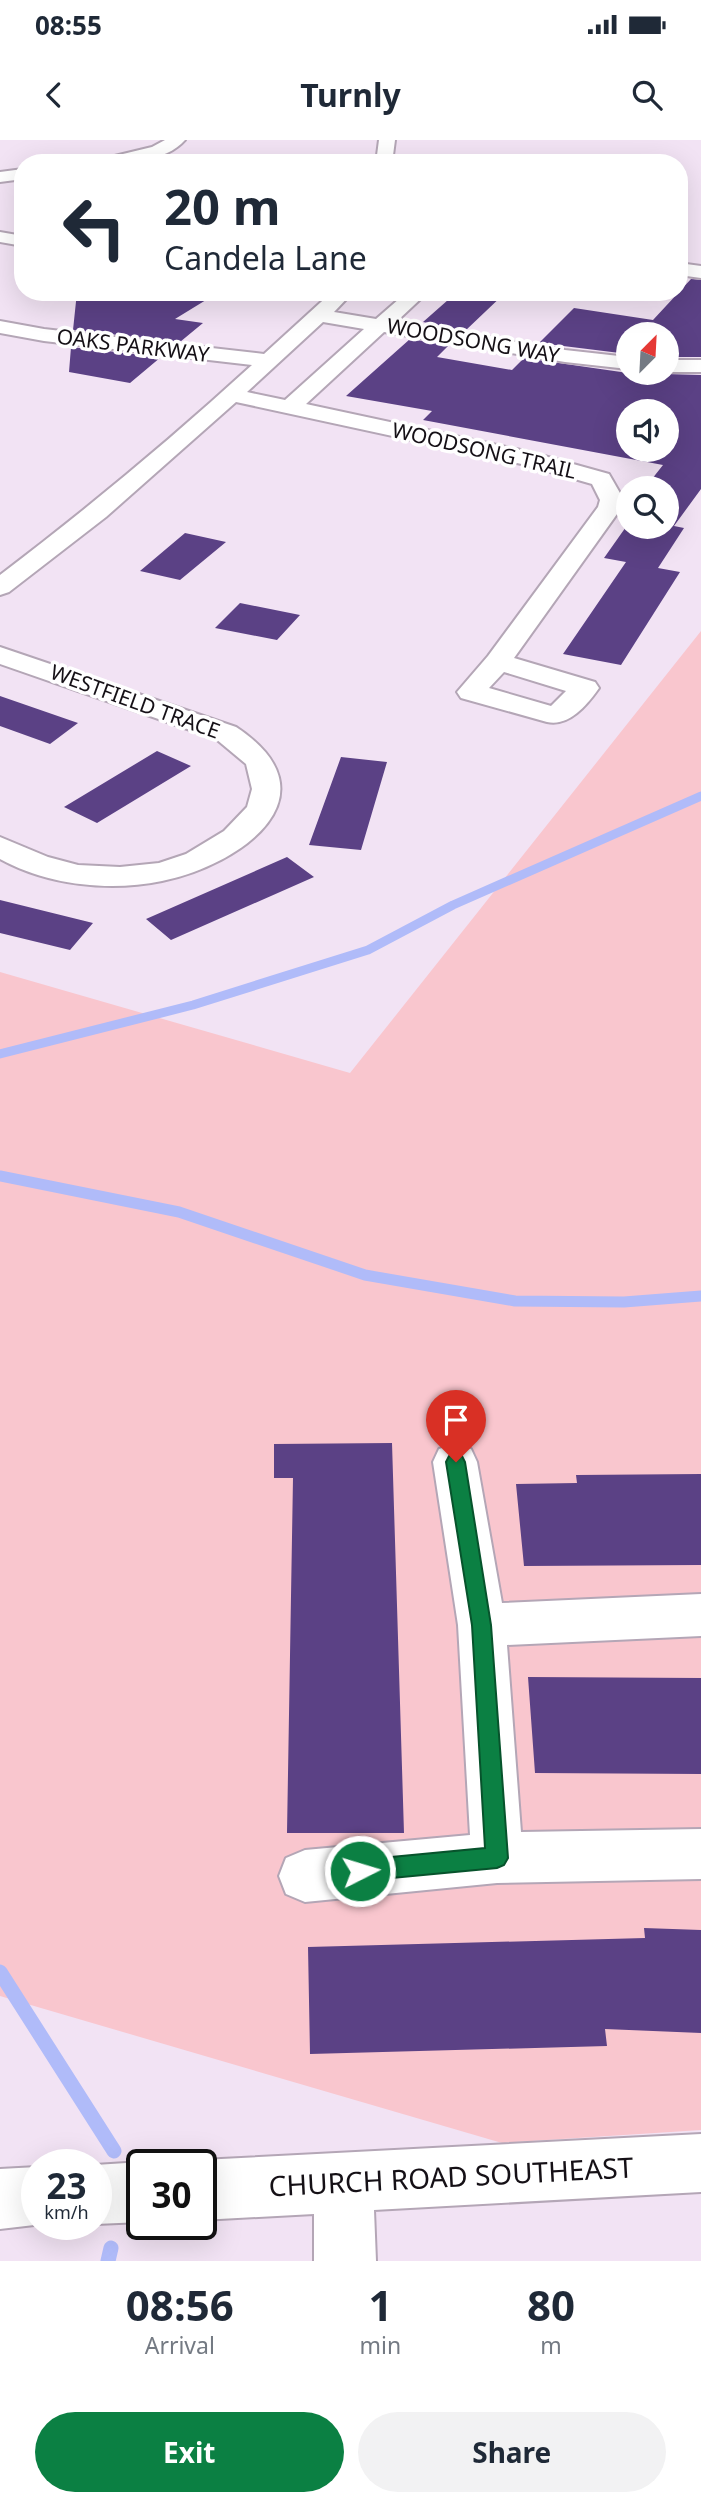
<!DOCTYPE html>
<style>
:root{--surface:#fff;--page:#f2f2f3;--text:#1f2937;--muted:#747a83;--accent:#0b8043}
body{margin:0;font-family:"Noto Sans",sans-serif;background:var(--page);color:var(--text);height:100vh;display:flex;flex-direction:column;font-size:26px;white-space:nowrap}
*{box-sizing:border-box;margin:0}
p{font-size:23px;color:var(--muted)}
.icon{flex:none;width:38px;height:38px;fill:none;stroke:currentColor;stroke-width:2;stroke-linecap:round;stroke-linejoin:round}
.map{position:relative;height:2121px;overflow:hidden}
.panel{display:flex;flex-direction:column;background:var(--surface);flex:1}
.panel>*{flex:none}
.hud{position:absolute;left:14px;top:14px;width:674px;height:147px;border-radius:28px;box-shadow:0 7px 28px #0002;background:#fff;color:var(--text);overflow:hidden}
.needle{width:46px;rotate:24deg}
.controls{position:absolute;left:616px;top:182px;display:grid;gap:14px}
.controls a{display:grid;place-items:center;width:63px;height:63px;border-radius:50%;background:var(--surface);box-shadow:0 7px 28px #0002;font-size:35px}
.speed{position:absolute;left:21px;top:2009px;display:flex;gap:14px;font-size:35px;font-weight:700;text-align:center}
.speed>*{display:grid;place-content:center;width:91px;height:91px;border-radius:50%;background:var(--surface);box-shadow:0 7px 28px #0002;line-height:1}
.speed small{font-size:18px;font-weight:400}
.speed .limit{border:4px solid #111;border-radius:10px;background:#fff;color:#111}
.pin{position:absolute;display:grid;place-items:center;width:60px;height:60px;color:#fff;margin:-72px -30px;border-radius:50% 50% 50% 0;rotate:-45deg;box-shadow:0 0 7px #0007}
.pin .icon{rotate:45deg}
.me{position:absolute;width:77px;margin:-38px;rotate:85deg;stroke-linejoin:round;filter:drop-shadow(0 0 5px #0008)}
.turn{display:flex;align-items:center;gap:24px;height:147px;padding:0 35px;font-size:32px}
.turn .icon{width:91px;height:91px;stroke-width:2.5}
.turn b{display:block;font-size:49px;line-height:60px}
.eta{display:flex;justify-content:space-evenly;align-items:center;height:119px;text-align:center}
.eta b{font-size:42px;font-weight:700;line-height:49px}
.button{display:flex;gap:14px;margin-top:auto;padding:14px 35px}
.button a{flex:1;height:80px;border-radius:42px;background:var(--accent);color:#fff;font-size:28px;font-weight:700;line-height:80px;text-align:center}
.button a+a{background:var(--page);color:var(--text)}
.status{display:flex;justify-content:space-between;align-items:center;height:49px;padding:0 35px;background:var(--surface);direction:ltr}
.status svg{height:19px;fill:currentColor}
header{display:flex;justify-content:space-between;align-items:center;height:91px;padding:0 35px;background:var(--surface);font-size:32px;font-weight:700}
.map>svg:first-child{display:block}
</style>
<div class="status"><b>08:55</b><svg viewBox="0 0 49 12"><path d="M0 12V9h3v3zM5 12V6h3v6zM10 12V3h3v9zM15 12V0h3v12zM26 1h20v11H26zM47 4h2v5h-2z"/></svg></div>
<header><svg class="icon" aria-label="back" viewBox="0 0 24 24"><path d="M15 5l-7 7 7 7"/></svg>Turnly<svg class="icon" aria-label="search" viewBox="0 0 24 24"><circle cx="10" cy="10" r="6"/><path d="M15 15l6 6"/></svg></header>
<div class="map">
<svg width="701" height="2121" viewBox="0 0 701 2121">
<rect width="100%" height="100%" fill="#f2e3f4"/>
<path fill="#f9c6ce" d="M701 491V1990L502 2003 0 1856V832L350 933Z"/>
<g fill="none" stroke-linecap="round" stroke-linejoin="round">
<path stroke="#b0bbf9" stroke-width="9" d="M0 914 193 865 368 810 453 765 701 656"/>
<path stroke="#b0bbf9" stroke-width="11" d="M0 1036 179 1072 365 1135 515 1161 624 1162 701 1156"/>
<path stroke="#b0bbf9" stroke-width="15" d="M0 1832 114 2011
M108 2121 111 2108"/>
</g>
<path fill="#5b4185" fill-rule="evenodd" d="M691 139 701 140V217H667V194H628V214L539 203 574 168 653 180Z
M77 152H219L175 179 203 183 180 202 73 190Z
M457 152H506L465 191 423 182Z
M410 199 449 205 437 217 512 230 524 218 628 233 701 235V349L674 386 684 388 658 428 680 432 621 525 563 514 626 422 604 418 628 384V387H667V348H654L655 346 648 344 663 325 423 280 432 271 346 256ZM628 271H667V310H628Z
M71 207 161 217 130 243 69 232Z
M185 393 226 402 180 440 140 431Z
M240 463 300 475 277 500 215 488Z
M0 556 78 583 50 604 0 586Z
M157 611 191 626 97 683 64 667Z
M341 617 387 622 361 710 309 705Z
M287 717 314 737 171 800 146 779Z
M0 760 93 783 70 810 0 793Z
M392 1303 404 1693H287L293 1338H274V1304Z
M701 1334V1425L524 1426 516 1344 577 1343 576 1335Z
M528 1537 701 1538V1634L535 1633Z
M644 1788 701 1790V1893L605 1889 607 1906 310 1914 308 1807 645 1798Z"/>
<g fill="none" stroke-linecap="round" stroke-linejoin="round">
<g stroke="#b4a6b6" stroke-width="4">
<path id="minor" d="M165 0H185C165 23 124 23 96 23L98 20 152 7Z
M379 0H395L392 23H376Z
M23 29V39L0 42V32Z
M0 92 23 96V106L0 102Z
M679 123 701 126V138L679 135Z
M332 152H353L334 172 376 179 407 152H428L396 182 565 210 628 217V229L565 222 384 192 306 264 530 312 609 334 624 360 622 367 514 518 595 542 599 548C587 565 569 587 547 582L461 558 457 552 488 516 598 367 600 360 592 344 526 325 236 262 106 377 9 452 0 455V435C87 369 171 299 252 225L44 201 0 193V181L44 189 264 214ZM323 182 364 189 285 260 247 252ZM504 532 566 551 551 566 489 548Z
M667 220H701V232H667Z
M0 507 236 587C339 655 241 725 162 741 109 752 47 745 0 719V697L48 717 78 725 120 727 159 723 186 714 224 691 247 667 252 649 246 624 216 599 0 524Z
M455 1304 471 1309 477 1322 502 1463 701 1454V1496L507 1505 521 1692 701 1689V1739L497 1743 305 1762 286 1754 279 1736 286 1718 305 1710 470 1695 458 1485 433 1322 439 1309Z
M701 1994V2052L374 2070 376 2121H314V2074L201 2080V2025H190L201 2020Z
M142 2022 148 2025H142V2082L96 2084 95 2025Z
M37 2027V2084H43L0 2089V2029Z"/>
</g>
<use href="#minor" fill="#fff" fill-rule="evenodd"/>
</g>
<path fill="#0b8043" stroke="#07532c" stroke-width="2" d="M456 1314 462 1316 465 1322 491 1485 508 1718 504 1725 497 1728 360 1741 352 1738 349 1731 352 1723 360 1720 485 1708 472 1485 446 1322 449 1316Z"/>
<g text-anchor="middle" stroke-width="7" stroke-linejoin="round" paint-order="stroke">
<g font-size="21" fill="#151016" stroke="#fff">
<text transform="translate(473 201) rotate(10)" y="7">WOODSONG WAY</text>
<text transform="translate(133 206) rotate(7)" y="7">OAKS PARKWAY</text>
<text transform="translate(484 311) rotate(13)" y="7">WOODSONG TRAIL</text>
<text transform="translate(135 562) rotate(20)" y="7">WESTFIELD TRACE</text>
</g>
<g font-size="28" fill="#151016" stroke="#fff">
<text transform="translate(451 2037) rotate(-3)" y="10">CHURCH ROAD SOUTHEAST</text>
</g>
</g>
</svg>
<div class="controls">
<a><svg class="needle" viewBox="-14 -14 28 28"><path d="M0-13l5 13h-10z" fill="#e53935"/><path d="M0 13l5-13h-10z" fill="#747a83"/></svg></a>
<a><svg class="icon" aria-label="sound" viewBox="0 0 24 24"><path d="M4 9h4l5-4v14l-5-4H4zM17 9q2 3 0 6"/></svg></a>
<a><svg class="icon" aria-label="search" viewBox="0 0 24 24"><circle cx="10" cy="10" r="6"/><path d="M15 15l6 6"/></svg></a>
</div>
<div class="speed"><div>23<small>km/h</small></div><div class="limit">30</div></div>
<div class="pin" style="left:456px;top:1322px;background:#d93025"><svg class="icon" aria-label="arrive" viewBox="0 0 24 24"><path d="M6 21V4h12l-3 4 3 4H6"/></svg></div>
<svg class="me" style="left:360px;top:1731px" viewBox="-20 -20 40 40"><circle r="17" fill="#0b8043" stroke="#fff" stroke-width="3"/><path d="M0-11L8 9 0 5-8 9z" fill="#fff"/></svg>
<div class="hud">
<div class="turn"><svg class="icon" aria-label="left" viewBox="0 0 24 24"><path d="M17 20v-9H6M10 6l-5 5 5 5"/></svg><div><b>20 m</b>Candela Lane</div></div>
</div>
</div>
<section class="panel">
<div class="eta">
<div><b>08:56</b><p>Arrival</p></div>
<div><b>1</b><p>min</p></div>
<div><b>80</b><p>m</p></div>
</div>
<div class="button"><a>Exit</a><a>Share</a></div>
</section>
